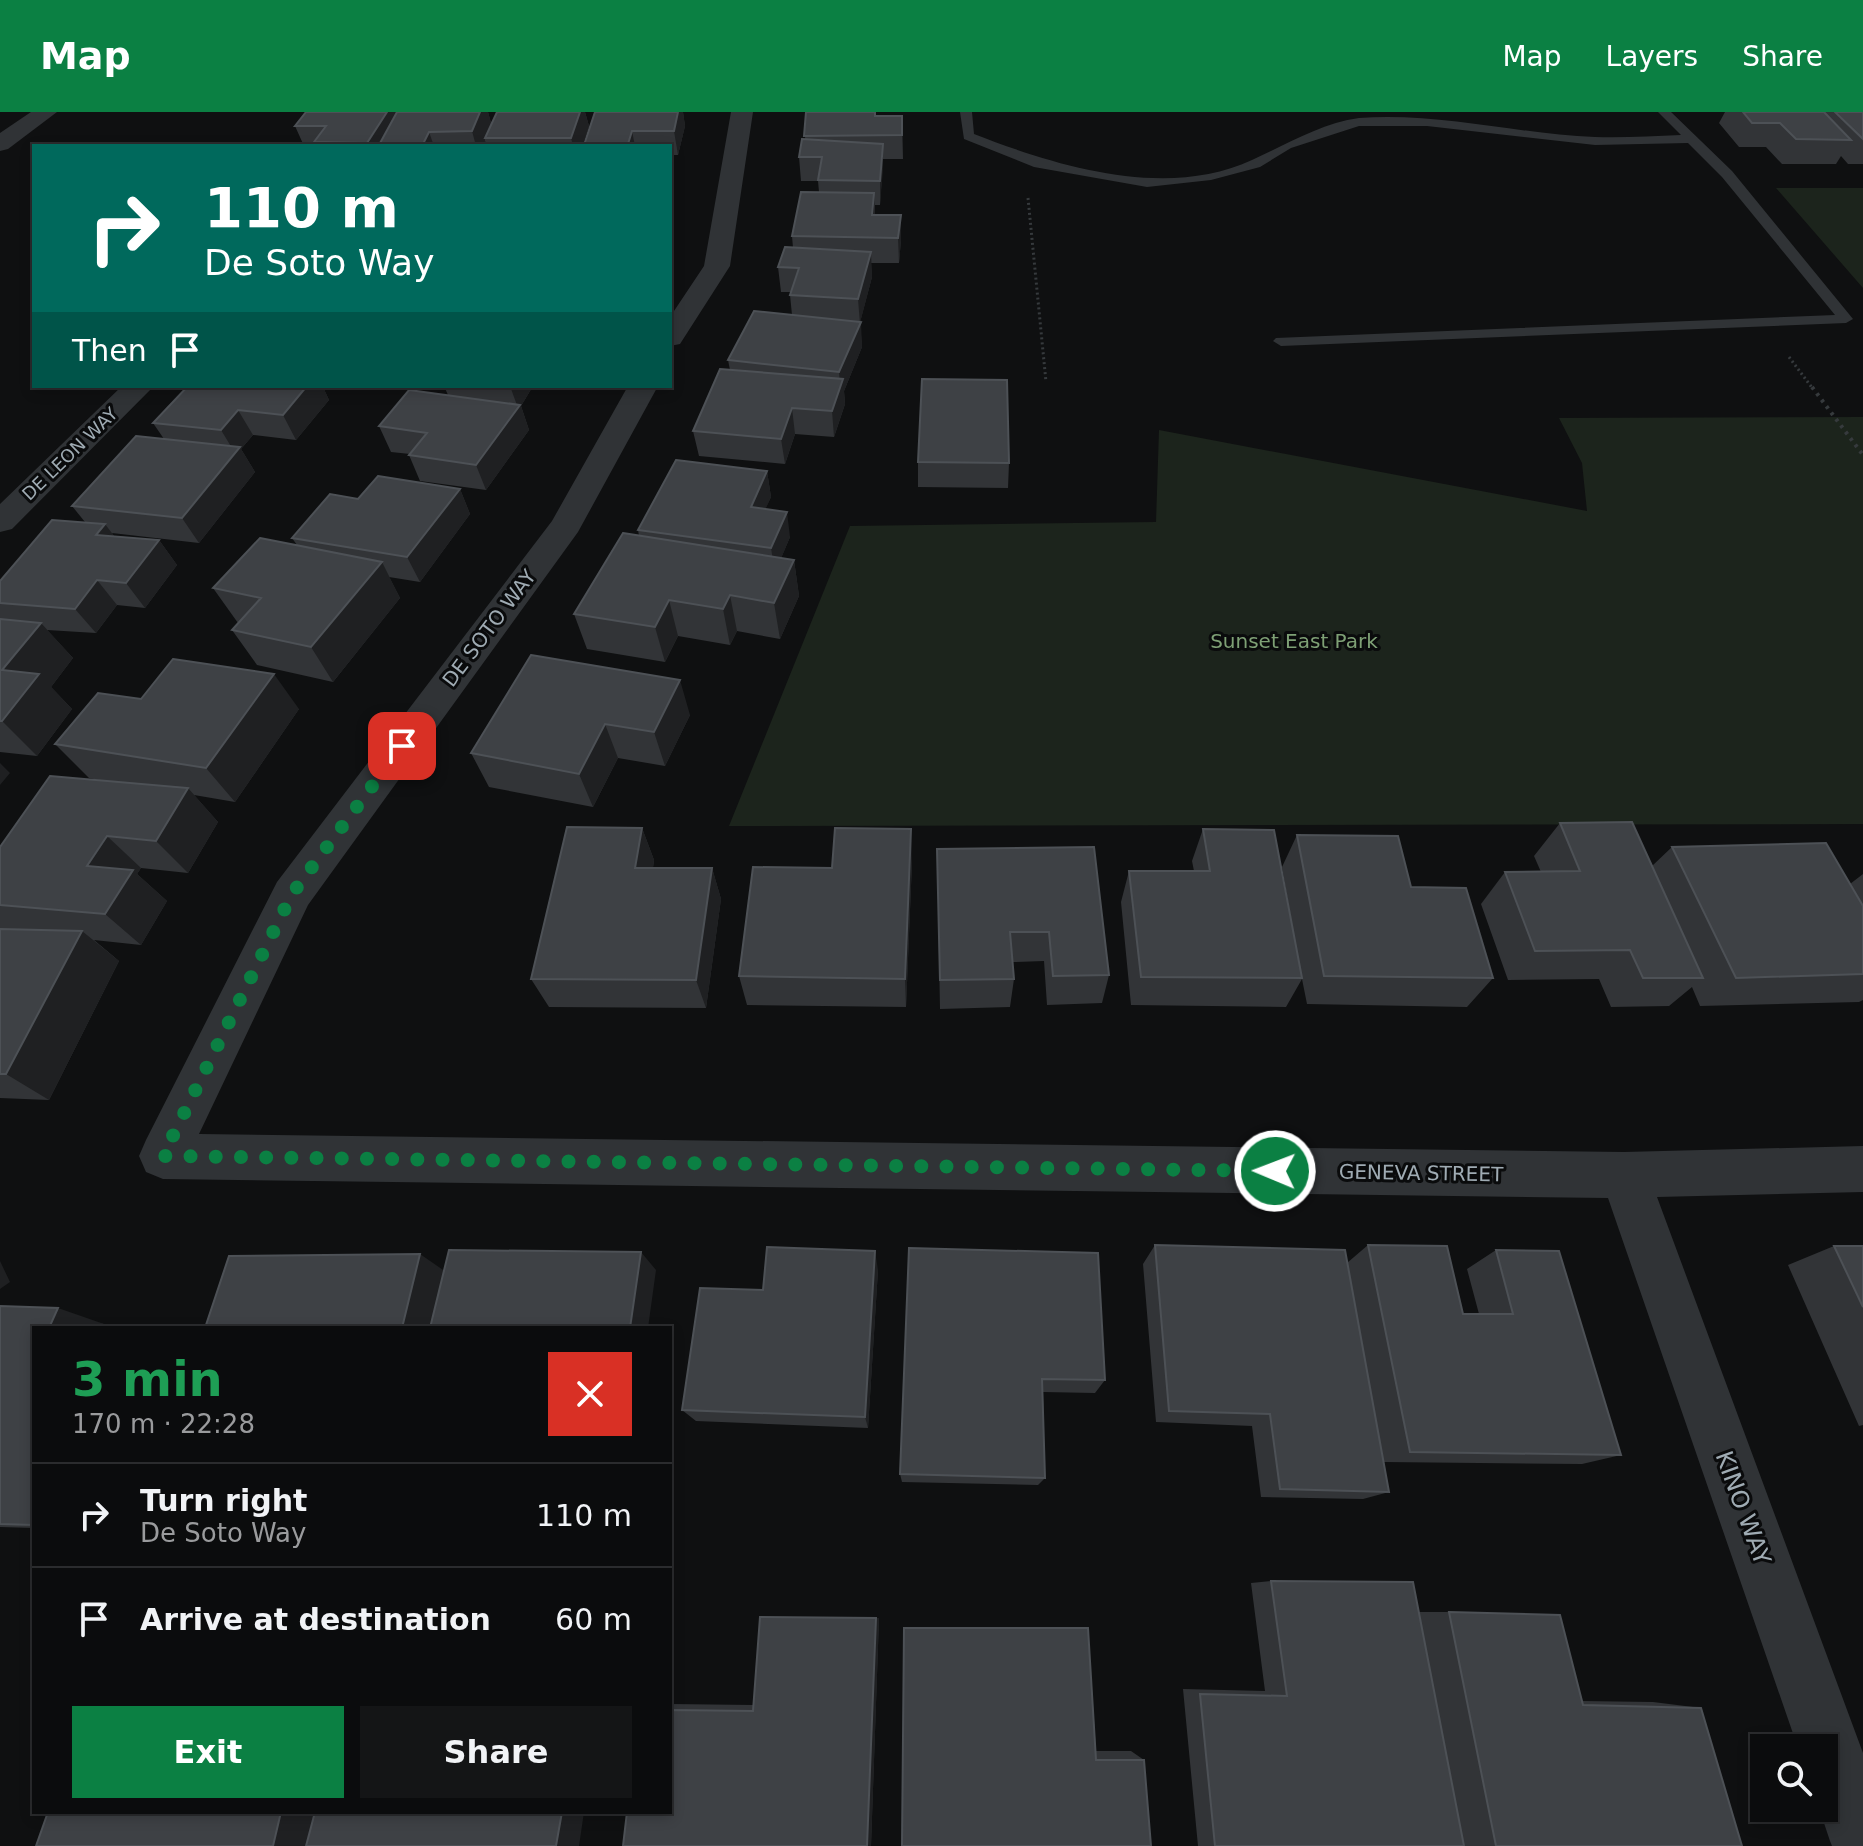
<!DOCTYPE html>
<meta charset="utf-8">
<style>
:root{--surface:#0b0c0d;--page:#141516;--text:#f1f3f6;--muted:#9a9b9d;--line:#2b2c2e;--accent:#0b8043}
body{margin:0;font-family:"DejaVu Sans",sans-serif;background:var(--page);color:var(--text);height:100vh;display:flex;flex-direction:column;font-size:30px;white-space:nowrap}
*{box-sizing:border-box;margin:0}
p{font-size:26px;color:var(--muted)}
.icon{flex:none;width:44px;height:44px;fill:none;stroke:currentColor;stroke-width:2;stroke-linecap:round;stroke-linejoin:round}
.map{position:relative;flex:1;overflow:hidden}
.drawer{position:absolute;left:32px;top:1214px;width:640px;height:488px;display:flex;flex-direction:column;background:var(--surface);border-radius:0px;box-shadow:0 4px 12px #0003,0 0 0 2px var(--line)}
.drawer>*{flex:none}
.top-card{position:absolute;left:32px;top:32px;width:640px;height:244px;border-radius:0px;box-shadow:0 4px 12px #0003,0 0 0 2px var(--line);background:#00695c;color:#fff;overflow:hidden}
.fabs{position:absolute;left:1750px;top:1622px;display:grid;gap:16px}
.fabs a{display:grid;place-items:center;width:88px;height:88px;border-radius:0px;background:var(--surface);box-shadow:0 4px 12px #0003,0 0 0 2px var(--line);font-size:40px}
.pin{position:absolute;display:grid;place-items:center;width:68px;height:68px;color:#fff;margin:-34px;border-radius:16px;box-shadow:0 4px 12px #0006}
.me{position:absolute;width:88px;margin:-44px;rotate:271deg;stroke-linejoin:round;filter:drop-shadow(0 0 6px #0008)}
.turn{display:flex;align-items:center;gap:28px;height:168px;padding:0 40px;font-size:36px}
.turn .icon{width:104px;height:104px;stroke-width:2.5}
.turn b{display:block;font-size:56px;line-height:68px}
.then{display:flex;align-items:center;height:76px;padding:0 40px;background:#0003;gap:16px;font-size:30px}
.round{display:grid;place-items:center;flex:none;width:84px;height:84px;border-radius:0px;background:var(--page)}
.summary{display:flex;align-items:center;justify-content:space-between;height:136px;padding:0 40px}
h1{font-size:48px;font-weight:600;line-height:60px;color:#1e9e55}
.primary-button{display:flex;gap:16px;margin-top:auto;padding:16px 40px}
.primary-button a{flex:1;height:92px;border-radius:0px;background:var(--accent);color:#fff;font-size:32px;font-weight:600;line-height:92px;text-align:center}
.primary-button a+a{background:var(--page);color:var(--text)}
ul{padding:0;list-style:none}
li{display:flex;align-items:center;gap:24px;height:104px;padding:0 40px;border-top:2px solid var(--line)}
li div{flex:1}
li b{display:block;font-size:30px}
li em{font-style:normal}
header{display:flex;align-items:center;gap:48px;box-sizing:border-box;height:112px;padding:0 40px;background:var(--accent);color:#fff}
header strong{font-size:38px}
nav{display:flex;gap:44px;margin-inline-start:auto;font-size:28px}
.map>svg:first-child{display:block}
</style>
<header>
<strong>Map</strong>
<nav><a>Map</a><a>Layers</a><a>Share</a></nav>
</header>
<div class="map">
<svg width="1863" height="1734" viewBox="0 0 1863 1734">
<rect width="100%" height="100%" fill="#0f1011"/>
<path fill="#1c241c" d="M1776 76H1863V176Z
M1863 305V712L729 714 850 414 1156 410 1159 318 1587 399 1582 351 1559 306Z"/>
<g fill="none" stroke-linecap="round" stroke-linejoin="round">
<path stroke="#363a3d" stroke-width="3" stroke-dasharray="2 3" stroke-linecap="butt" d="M1028 86 1046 270
M1789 245 1813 277"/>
<path stroke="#363a3d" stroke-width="4" stroke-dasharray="3 5" stroke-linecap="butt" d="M1812 275 1863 343"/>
<path fill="#303336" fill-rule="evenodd" d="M960 0H972L974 22C1056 54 1166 88 1252 48 1286 33 1321 11 1359 6 1438 0 1517 22 1595 25 1624 26 1652 24 1681 23L1658 0H1671L1732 59 1853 207 1846 211 1281 234 1273 229 1276 226 1835 203 1722 65 1688 31 1595 33 1427 14H1359L1291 36 1260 55 1211 68 1147 75 1034 55 964 27Z"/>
<path fill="#303336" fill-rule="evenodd" d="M731 0H753L730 154 680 232 670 234V205L704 154Z
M122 274H154L12 417 0 420V392Z
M628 274H658L578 420 308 793 199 1022 1624 1040 1863 1034V1080L1657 1085 1863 1641V1734H1832L1830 1729 1819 1696H1824V1636H1798L1608 1086 163 1067 146 1060 139 1044 146 1028 277 770 552 409Z"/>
<path fill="#303336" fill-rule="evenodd" d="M31 0H57L8 37 0 39V21Z"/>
</g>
<path fill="#323437" d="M397 0H488L491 11 497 0H585L589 14 582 34H487L485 29 483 34H304L295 14Z
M595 0H683L685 14 678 43H670V34H584Z
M806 0H876V4H902L903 47H883L880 93H875V103H901V128L899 151H871L872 165 860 210 862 235 844 279 845 292 834 325 795 322 785 352 699 344 693 319 730 258 728 248 792 203 790 183 791 180H781L778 155 793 136 792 124 819 80 818 69H801L799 45 805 27Z
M1725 0H1863V52H1848L1841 44 1836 52H1782L1766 35H1739L1719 11Z
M444 274H533L521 294 529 318 486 378 420 369 409 343 410 342 391 340 379 314 448 283Z
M323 275 329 288 296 328 253 323 241 337 255 360 199 431 112 421 114 424 159 428 177 453 145 496 117 493 96 521 47 518 73 546 51 575 72 597 37 644 0 640V469L85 410 72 394 164 327 153 311Z
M918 350 1009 351 1008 376 918 375Z
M767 359 771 385 765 397 790 425 781 446 794 448 799 484 780 527 737 519 730 533 678 524 665 550 587 537 574 502 639 424 638 418Z
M460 377 470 402 420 470 389 465 400 486 333 570 257 553 232 518 238 511 213 476 297 433 292 426 358 387Z
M531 543 690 603 665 654 618 646 593 695 489 675 471 641Z
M141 587 299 597 235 690 194 683 218 710 188 761 141 756 137 762 167 789 141 833 94 828 119 849 49 988 0 986V735L109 670 89 666 55 632Z
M1560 711 1652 754 1672 735 1850 772 1863 762V888L1859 890 1700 894 1692 875 1669 894 1611 895 1599 867 1508 868 1481 792 1505 760H1541L1534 744Z
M642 716 654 748 653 756H712L721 787 706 896 549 895 531 867Z
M1203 717 1298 847 1282 755 1297 723 1411 775 1493 866 1467 895 1307 892 1302 867 1286 895 1131 893 1121 790 1129 759H1194L1192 749Z
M937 737 1109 863 1102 891 1047 893 1044 849 1012 850 1014 867 1010 895 940 897Z
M912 750 906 895 747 893 739 864 832 756Z
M1155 1133 1347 1151 1368 1133 1463 1202H1479L1467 1157 1496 1138 1621 1343 1582 1352 1384 1350 1389 1380 1363 1387 1261 1385 1252 1314 1156 1310 1143 1152Z
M1834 1134H1863V1313L1859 1314 1788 1153Z
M909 1136 1105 1268 1095 1281 1043 1280 1045 1366 1038 1373 902 1370 900 1362Z
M878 1158 868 1316 696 1309 682 1298 763 1178Z
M0 1194 104 1212 103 1216H34V1416L0 1415Z
M1271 1469 1419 1500H1449L1582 1589 1653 1590 1701 1596 1742 1734H1198L1183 1577 1265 1579 1251 1471Z
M760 1505 879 1506 871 1734H623L670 1700V1592L754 1593Z
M905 1515 1088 1516 1096 1639H1131L1144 1648 1151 1734 904 1516Z"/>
<path fill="#1f2022" d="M387 0H396L401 14 379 33V34H368L367 31Z
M480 0H488L492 14 485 26V29L483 34H476L472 19Z
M580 0H585L589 14 582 34H573L571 26Z
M678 0H683L685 14 678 43 674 19Z
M632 19 635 34H628V32Z
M429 20 434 34H424L423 32Z
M883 32V57L880 93V69Z
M874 81 875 106 873 127 872 103Z
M901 103V128L899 151 898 126Z
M871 140 872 165 860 211 861 210 862 235 844 279 845 292 834 325 832 299 840 274 839 260 860 212 858 187Z
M307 274H323V275L329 288 296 328 283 303Z
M510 274H533L521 294 529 318 486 378 476 353 518 296Z
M792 296 795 322 785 352 781 327Z
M238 298 253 323 241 337 255 360 199 431 182 406 235 341 221 318Z
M767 359 771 385 755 420 751 395Z
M460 377 470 402 420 470 407 445Z
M787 400 790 425 775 461 771 436Z
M105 412 124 437 96 423Z
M159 428 177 453 145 496 126 471Z
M794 448 799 484 780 527 774 491Z
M382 450 400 486 333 570 311 535Z
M97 468 117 493 96 521 75 497Z
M730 483 737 519 730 533 723 497Z
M669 488 678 524 665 550 655 515Z
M41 511 73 546 51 575 72 597 37 644 2 609V558Z
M274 562 299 597 235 690 206 656Z
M680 568 690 603 665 654 654 620Z
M605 612 618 646 593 695 579 662Z
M0 651 10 661 0 673Z
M188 676 218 710 188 761 156 729Z
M642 716 654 748 648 787 635 756Z
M911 717 912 750 906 895 905 867Z
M107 724 141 756 137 762 167 789 141 833 105 802 87 754Z
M712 756 721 787 706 896 696 868Z
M82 819 119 849 49 988 6 962Z
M875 1139 878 1158 868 1316 865 1305Z
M641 1140 656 1158 648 1216H630Z
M420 1142 446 1160 434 1216H402Z
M0 1149 10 1170 0 1177Z
M58 1196 104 1212 103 1216H49Z
M876 1506H879L871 1734H867Z
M281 1700H320L312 1734H273Z
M562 1700H584L579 1734H556Z"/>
<path fill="#3e4145" stroke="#4d5156" stroke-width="2" d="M306 0H387L367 31 314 30 326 14H295Z
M397 0H480L472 19 429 20 423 32 379 33Z
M497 0H580L571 26H485Z
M595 0H678L674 19H632L628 32 584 33Z
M806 0H875V4H902V23L804 24Z
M1743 0H1824L1851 28 1796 27 1780 11H1752Z
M1835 0H1863V27Z
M802 27 883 32 880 69 818 68 822 45H799Z
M801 80 874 81 872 103H901L898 126 792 124Z
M785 135 871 140 858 187 790 183 799 156 778 155Z
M754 199 861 210 839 260 728 248Z
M720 257 843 267 832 299 792 296 781 327 693 319Z
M922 267 1007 268 1009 351 918 350Z
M188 274H307L283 303 238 298 221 318 153 311Z
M409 278 520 293 476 353 409 343 427 321 379 314Z
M136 324 240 335 182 406 72 394Z
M676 348 767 359 751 395 787 400 771 436 638 418Z
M378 364 460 377 407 445 292 426 330 382 358 387Z
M52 408 105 412 96 423 159 428 126 471 97 468 75 497 0 491V469Z
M623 421 794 448 774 491 730 483 723 497 669 488 655 515 574 502Z
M260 426 382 450 311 535 232 518 261 486 213 476Z
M0 507 41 511 2 558 39 562 2 609H0Z
M531 543 680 568 654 620 605 612 579 662 471 641Z
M173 547 274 562 206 656 55 632 98 581 141 587Z
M50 664 188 676 156 729 107 724 87 754 133 758 105 802 0 793V735Z
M1632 710 1703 866H1643L1630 838 1535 839 1505 760 1580 759 1560 711Z
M567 715 642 716 635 756H712L696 868 531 867Z
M835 716 911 717 905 867 739 864 753 755 832 756Z
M1203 717 1274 718 1302 866 1141 865 1129 759H1210Z
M1297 723 1398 724 1411 775 1466 776 1493 866 1324 864Z
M1826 731 1863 794V862L1736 866 1672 735Z
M1094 735 1109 863 1053 864 1049 820H1010L1014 867 940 868 937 737Z
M0 817 82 819 6 962H0Z
M1155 1133 1345 1138 1389 1380 1280 1377 1270 1302 1169 1299Z
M1368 1133 1447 1134 1463 1202H1513L1496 1138 1559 1139 1621 1343 1410 1340Z
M1834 1134H1863V1195Z
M767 1135 875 1139 865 1305 682 1298 700 1176 763 1178Z
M909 1136 1098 1141 1105 1268 1042 1267 1045 1366 900 1362Z
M449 1138 641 1140 630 1216H430Z
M420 1142 402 1216H205L229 1144Z
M0 1194 58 1196 49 1216H34V1249L32 1253H34V1413L0 1412Z
M1271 1469 1413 1470 1464 1734H1215L1200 1582 1287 1584Z
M1449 1500 1560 1503 1583 1593 1701 1596 1742 1734H1496Z
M760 1505 876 1506 867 1734H623L627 1700H670V1598L753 1599Z
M904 1516H1088L1096 1648H1144L1151 1734H902Z
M48 1700H281L273 1734H36Z
M315 1700H562L556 1734H306Z"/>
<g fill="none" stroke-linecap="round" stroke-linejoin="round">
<path stroke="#0b8043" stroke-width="14" stroke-dasharray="0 25.2" d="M402 634 292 782 163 1044 1275 1059"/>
</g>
<g text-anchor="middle" stroke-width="6" stroke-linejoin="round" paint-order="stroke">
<g font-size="18" fill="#9fabb3" stroke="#0a0b0c">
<text transform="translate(70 342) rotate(-44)" y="6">DE LEON WAY</text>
</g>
<g font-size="20" fill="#9fabb3" stroke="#0a0b0c">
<text transform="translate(489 516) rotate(-53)" y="7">DE SOTO WAY</text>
<text transform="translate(1421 1061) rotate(1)" y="7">GENEVA STREET</text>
</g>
<g font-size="20" fill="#7ea075" stroke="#0a0b0c">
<text x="1294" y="536">Sunset East Park</text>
</g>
<g font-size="24" fill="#9fabb3" stroke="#0a0b0c">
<text transform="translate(1743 1396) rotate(70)" y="8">KINO WAY</text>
</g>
</g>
</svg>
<div class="fabs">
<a><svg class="icon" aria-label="search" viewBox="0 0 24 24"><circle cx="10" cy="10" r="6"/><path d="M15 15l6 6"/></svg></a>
</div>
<div class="pin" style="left:402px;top:634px;background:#d93025"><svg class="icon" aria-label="arrive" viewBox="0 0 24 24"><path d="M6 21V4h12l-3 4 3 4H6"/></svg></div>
<svg class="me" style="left:1275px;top:1059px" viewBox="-20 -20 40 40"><circle r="17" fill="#0b8043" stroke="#fff" stroke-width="3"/><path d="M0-11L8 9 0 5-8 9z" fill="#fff"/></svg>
<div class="top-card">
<div class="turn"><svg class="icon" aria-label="right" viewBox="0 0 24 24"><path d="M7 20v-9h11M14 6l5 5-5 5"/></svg><div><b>110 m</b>De Soto Way</div></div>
<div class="then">Then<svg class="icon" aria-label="arrive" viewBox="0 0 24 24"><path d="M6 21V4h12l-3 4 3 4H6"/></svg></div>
</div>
<section class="drawer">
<div class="summary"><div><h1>3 min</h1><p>170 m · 22:28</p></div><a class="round" style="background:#d93025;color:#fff"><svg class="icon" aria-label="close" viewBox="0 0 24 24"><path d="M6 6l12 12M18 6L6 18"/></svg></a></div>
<ul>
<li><svg class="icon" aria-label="right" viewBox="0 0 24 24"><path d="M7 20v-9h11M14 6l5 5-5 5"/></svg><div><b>Turn right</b><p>De Soto Way</p></div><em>110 m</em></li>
<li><svg class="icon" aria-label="arrive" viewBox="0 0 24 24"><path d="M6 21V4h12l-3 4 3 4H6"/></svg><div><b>Arrive at destination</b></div><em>60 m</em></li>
</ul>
<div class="primary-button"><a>Exit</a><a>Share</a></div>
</section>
</div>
